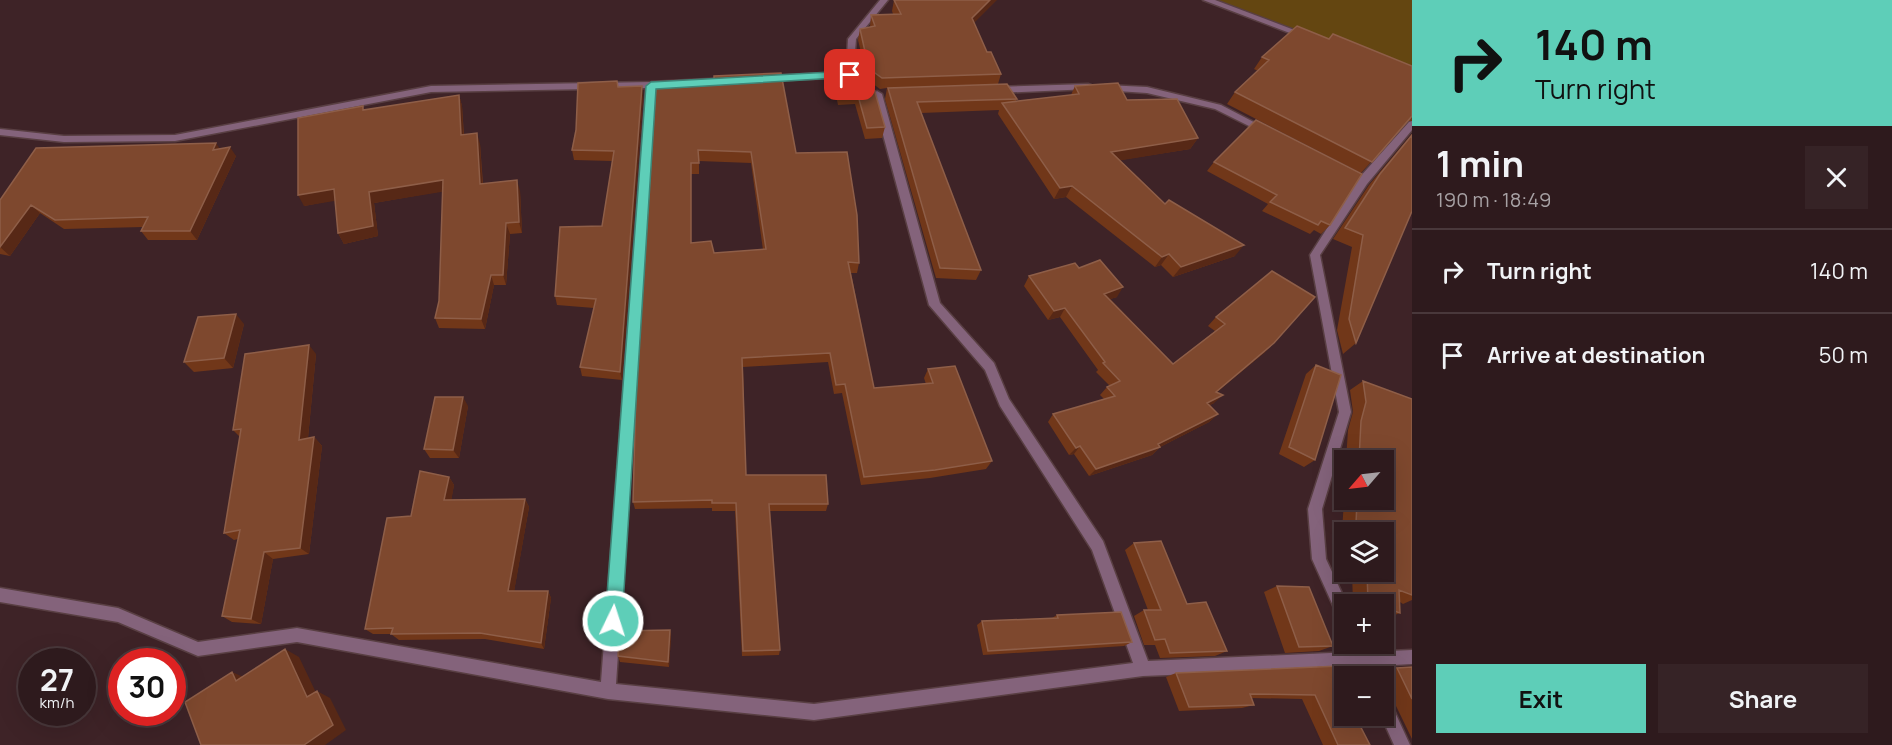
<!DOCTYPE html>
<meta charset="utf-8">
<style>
:root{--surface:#2e1a1d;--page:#362326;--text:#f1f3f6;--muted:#a7a1a4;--line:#49383b;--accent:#5eceb8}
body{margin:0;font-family:Manrope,sans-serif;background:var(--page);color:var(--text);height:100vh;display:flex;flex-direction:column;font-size:22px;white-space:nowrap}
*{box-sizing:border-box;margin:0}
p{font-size:20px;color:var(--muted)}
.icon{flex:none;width:33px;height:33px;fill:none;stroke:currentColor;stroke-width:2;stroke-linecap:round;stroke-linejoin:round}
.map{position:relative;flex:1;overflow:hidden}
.drawer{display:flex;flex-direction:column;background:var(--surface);width:480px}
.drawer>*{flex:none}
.guide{background:#5eceb8;color:#111;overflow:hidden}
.needle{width:39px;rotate:242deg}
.fabs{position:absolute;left:1334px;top:450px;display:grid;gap:12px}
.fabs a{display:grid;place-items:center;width:60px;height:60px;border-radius:0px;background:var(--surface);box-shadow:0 6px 24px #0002,0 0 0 2px var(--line);font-size:30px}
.speed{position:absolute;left:18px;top:648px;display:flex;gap:12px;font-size:30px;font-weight:700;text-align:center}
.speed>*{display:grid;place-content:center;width:78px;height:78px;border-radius:50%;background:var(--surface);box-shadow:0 6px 24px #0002,0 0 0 2px var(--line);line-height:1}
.speed small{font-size:15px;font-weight:400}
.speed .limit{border:9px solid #d22;background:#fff;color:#111}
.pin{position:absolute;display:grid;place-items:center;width:51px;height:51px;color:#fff;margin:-26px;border-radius:12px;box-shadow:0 3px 9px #0006}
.me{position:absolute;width:66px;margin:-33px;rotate:4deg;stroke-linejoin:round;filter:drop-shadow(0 0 4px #0008)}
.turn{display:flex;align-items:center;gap:21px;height:126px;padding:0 24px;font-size:27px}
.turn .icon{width:78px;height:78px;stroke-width:2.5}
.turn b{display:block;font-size:42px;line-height:51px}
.round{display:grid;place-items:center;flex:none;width:63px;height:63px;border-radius:0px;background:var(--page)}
.head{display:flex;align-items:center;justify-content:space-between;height:102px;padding:0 24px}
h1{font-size:36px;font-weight:700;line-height:45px}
.cta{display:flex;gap:12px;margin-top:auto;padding:12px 24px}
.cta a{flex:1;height:69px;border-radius:0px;background:var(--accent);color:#111;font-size:24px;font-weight:700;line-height:69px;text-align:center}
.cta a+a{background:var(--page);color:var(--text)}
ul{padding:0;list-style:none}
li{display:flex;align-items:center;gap:18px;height:84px;padding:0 24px;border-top:2px solid var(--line)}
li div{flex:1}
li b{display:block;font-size:22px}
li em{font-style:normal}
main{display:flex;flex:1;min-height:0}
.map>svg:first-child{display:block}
</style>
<main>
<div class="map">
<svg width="1412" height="745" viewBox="0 0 1412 745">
<rect width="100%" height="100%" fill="#3e2327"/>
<path fill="#644611" d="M1207 0H1412V72Z"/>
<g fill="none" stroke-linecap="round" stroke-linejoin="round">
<g stroke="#593f43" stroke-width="3">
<path id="minor" d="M880 0H888L856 39 853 77 764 81 762 79 767 76 846 72 848 39Z
M729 78 734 81 732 83 655 88 616 684 814 704 1133 663 1092 550 1000 406 985 370 929 305 872 94 877 91 882 94 940 303 994 363 1009 399 1103 541 1148 661 1353 652 1350 644H1364L1368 652 1412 650V664L1375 666 1379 676H1364L1360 667 1143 676 814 720 608 699 297 642 198 656 118 622 0 602V588L118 608 198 642 297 628 601 682 646 88 431 92 175 141 64 142 0 135V129L64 136 175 135 431 86 651 82Z
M1088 84 1091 85V89L995 93 990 90 995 87Z
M1105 85 1147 87 1221 105 1271 131 1269 133H1263L1215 109 1147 93 1102 90 1100 88Z
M1412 121V130L1367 184 1320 255 1351 412 1322 509 1326 559 1347 604H1344V621L1339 619 1312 559 1308 509 1339 412 1310 255 1359 178 1409 122Z
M1383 694 1388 697 1410 745H1394L1381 716H1383Z"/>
</g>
<g stroke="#593f43" stroke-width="3">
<path id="tertiary" d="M1203 0H1215L1310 36 1303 38Z"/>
</g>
<use href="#minor" fill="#84637b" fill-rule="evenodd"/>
<use href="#tertiary" fill="#84637b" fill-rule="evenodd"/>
</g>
<path fill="#713719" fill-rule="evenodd" d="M894 0 974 23 987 52 1001 74 998 84 1017 99 1016 101 1071 95 1075 86 1127 100 1198 138 1190 149 1120 160 1165 204 1235 256 1173 277 1161 265 1155 267 1066 197 1054 199 998 114 999 110 921 113 981 270 976 280 936 278 885 99 887 88 880 89 862 76 864 65 858 40 860 29 870 27 871 15 893 14 892 11Z
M1329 39 1412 66V121H1408L1361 173 1227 104 1235 92 1258 71 1254 69 1262 57Z
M849 69 885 127 882 138 865 139 855 104 838 105 833 81 834 70Z
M656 85 796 153 859 263 857 273H851L874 388 926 384 924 378 928 369 992 461 986 469 930 478 861 485 842 393 834 394 828 362 743 367 746 475 828 504 826 511H770L780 650 779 655 742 656 735 511H712V508L635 509 633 502ZM699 161 751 163 763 250 714 253 691 243V174H699Z
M618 87 643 96 622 380 582 376 580 367 594 308 557 305 555 296 602 226 612 161 574 160 572 150 576 130Z
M459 95 462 106 464 135 480 144 483 184 520 191 522 233 510 234 506 285H494L485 329 439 328 435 318 439 301 443 191 374 203 378 236 344 244 338 233 335 200 304 206 364 110Z
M1256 120 1330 225 1321 234 1314 230 1310 234 1262 211 1268 204 1207 171 1214 162Z
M1412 134V211L1356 343 1343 354 1337 330 1352 247 1333 239 1369 185Z
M220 149 236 156 197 240H148L141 231 143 227 64 229 40 213 10 256 0 254V200Z
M1079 268 1117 297 1110 299 1173 364 1215 331 1208 326 1216 317 1265 352 1217 392 1214 403 1210 405 1218 414 1209 422 1160 447 1152 455 1089 476 1074 454 1069 455 1048 422 1053 414 1104 399 1100 395 1107 387 1110 386 1096 372 1098 370 1060 317 1048 320 1024 286 1029 276Z
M244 324 233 368 194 372 184 362Z
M316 354 308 438 314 437 322 446 309 554 273 559 261 624 232 622 222 616 238 539 234 540 224 533 240 437 233 430Z
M1316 365 1315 460 1304 467 1279 454 1306 374Z
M1363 381 1412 399V600L1403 604 1400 602V613L1384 619H1383V604H1353L1352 572H1383V532H1342L1344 500H1383V460H1346L1348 430 1353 412 1350 390Z
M468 406 459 458H430L424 449Z
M449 477 454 485 451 500 525 499 529 507 514 591H548L551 598 544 649 485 639 399 640 391 634H373L365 629 411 516Z
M1134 543 1187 604 1227 651 1215 656 1160 658 1155 645H1144L1134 616 1144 610H1148L1125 550Z
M1277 586 1333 646 1319 651 1285 653 1264 592Z
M1057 615 1132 642 1124 646 983 655 977 625 982 621 1052 618Z
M670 630 671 636 669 667 620 662 618 656Z
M1340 666 1344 716 1370 745H1323L1302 699 1251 698 1254 705 1242 708 1179 711 1166 677 1176 673Z
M1412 667V739L1383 679V676H1382L1380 673 1397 668Z"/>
<path fill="#572816" d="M990 0H997L968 29 972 18Z
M642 86 643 96 622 380 620 372Z
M459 95 462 106 464 146 461 135Z
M477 133 480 144 483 195 480 184Z
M1198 138 1190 149 1105 163 1111 152Z
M216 143 222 152 213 150Z
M230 147 236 156 197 240 190 231Z
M443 180 447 191 374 203 378 236 344 244 338 233 369 192Z
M517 180 520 191 522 233 519 222Z
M1072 186 1066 197 1054 199 1060 188Z
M334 189 340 200 304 206 298 195Z
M31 205 40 213 10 256 0 247Z
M506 223 510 234 506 285 503 275Z
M1244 245 1235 256 1173 277 1181 267Z
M1169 254 1161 265 1155 267 1162 257Z
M491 275 494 285 485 329 481 319Z
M1123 287 1117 297 1098 303 1104 294Z
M1065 308 1060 317 1048 320 1054 311Z
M236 314 244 324 233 368 224 358Z
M1274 343 1265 352 1207 400 1216 392Z
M309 345 316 354 307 448 299 440Z
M1223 395 1214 403 1199 411 1207 403Z
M463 397 468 406 459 458 453 450Z
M1218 414 1209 422 1156 449 1160 447 1152 455 1089 476 1096 469 1158 444Z
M314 437 322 446 309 554 300 548Z
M1080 446 1074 454 1069 455 1076 448Z
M449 477 454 485 450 508 444 500Z
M525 499 529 507 513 598 508 591Z
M264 552 273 559 261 624 251 619Z
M548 591 551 598 544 649 541 643Z
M670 630 671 636 669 667 668 662Z
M285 649 299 657 321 703 307 697Z
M232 672 248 679 236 681Z
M317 691 330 698 346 730 325 745H304Z"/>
<path fill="#7e482e" stroke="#8e5e48" stroke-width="1.5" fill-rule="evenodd" d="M894 0H990L972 18 987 52H991L1001 74 882 78 864 65H868L860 29 875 26 871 15 901 14Z
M1297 26 1329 39 1333 34 1412 66V116L1372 162 1235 92 1269 60 1262 57Z
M849 69 873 85 885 127 867 128 857 92 840 93 834 70Z
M781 73 796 153 847 152 857 215 859 263 848 262 874 388 933 383 928 369 955 366 992 461 935 470 864 477 845 384 836 385 830 353 742 358 746 475H826L828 504H769L780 650 743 651 736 503H712V500L633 502 636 390 656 85 714 83V76ZM698 150 751 152 766 249 714 253 711 241 691 243V163H699Z
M617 81 618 87 642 86 620 372 580 367 596 299 555 296 560 227 602 226 614 151 572 150 576 130 578 83Z
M1118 83 1127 100 1177 99 1198 138 1111 152 1165 204 1169 200 1244 245 1181 267 1169 254 1162 257 1072 186 1060 188 1002 103 1079 94 1075 86Z
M1007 84 1017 99 917 102 981 270 940 268 888 88Z
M459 95 461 135 477 133 480 184 517 180 519 222 506 223 503 275H491L481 319 435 318 439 301 443 180 369 192 373 226 338 233 334 189 298 195V118L363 106V110Z
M1256 120 1362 174 1330 225 1321 221 1318 225 1270 202 1277 195 1214 162Z
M1412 135V211L1356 343 1349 319 1363 235 1345 228 1380 174Z
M216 143 213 150 230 147 190 231H141L148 217 55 220 31 205 0 247V200L36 148Z
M1100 260 1123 287 1104 294 1173 364 1225 324 1216 317 1272 271 1315 297 1274 343 1216 392 1223 395 1207 403 1218 414 1158 444 1160 447 1096 469 1080 446 1076 448 1053 414 1115 396 1107 387 1120 381 1103 363 1105 362 1065 308 1054 311 1029 276 1075 263 1079 268Z
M236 314 224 358 184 362 198 317Z
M309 345 299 440 314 437 300 548 264 552 251 619 222 616 240 530 224 533 241 429 233 430 245 354Z
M1316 365 1341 375 1315 460 1289 447Z
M1363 381 1412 399V595L1399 590 1400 613 1383 607V604H1376L1368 601 1367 572H1383V532H1366V528L1356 524 1357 500H1383V460H1359L1361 421 1366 402Z
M435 397H463L453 450 424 449Z
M420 471 449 477 444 500 525 499 508 591H548L541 643 480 633 391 634 393 628 365 629 387 518 411 516Z
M1161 541 1187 604 1206 602 1227 651 1170 653 1165 639 1155 640 1144 610H1161L1134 543Z
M1277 586 1309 587 1333 646 1299 647Z
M1121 612 1132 642 988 651 982 621 1058 618 1057 615Z
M670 630 668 662 618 656 619 631Z
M285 649 307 697 317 691 333 725 304 745H201L185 702 232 672 236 681Z
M1340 666 1344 676V716H1355L1370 745H1338L1315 695 1250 694 1254 705 1189 707 1176 673Z
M1412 667V699L1397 668Z"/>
<path fill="#5eceb8" stroke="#3d8678" stroke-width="1.5" d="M850 71 855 75 853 77 656 89 622 621 619 627 613 630 608 627 605 621 646 86 651 82Z"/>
</svg>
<div class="fabs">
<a><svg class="needle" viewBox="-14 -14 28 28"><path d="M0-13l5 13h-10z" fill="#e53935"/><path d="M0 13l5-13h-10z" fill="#a7a1a4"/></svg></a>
<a><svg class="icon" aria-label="layers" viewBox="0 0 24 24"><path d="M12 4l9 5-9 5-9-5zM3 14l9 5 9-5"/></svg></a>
<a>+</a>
<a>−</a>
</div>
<div class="speed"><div>27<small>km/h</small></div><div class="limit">30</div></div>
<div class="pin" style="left:850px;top:75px;background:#d93025"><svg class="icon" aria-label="arrive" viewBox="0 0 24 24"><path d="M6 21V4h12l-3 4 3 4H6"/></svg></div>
<svg class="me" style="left:613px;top:621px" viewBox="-20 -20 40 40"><circle r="17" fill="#5eceb8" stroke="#fff" stroke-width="3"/><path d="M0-11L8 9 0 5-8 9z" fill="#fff"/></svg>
</div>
<section class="drawer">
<div class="guide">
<div class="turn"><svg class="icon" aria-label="right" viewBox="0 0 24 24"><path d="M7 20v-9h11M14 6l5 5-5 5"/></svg><div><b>140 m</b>Turn right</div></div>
</div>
<div class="head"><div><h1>1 min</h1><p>190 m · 18:49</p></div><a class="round"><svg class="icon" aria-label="close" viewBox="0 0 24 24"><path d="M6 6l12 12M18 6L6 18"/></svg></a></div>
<ul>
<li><svg class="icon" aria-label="right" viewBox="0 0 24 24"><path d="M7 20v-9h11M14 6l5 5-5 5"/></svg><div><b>Turn right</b></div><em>140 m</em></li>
<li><svg class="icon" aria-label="arrive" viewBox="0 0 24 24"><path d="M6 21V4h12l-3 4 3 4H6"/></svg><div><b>Arrive at destination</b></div><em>50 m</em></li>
</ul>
<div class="cta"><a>Exit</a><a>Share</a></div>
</section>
</main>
